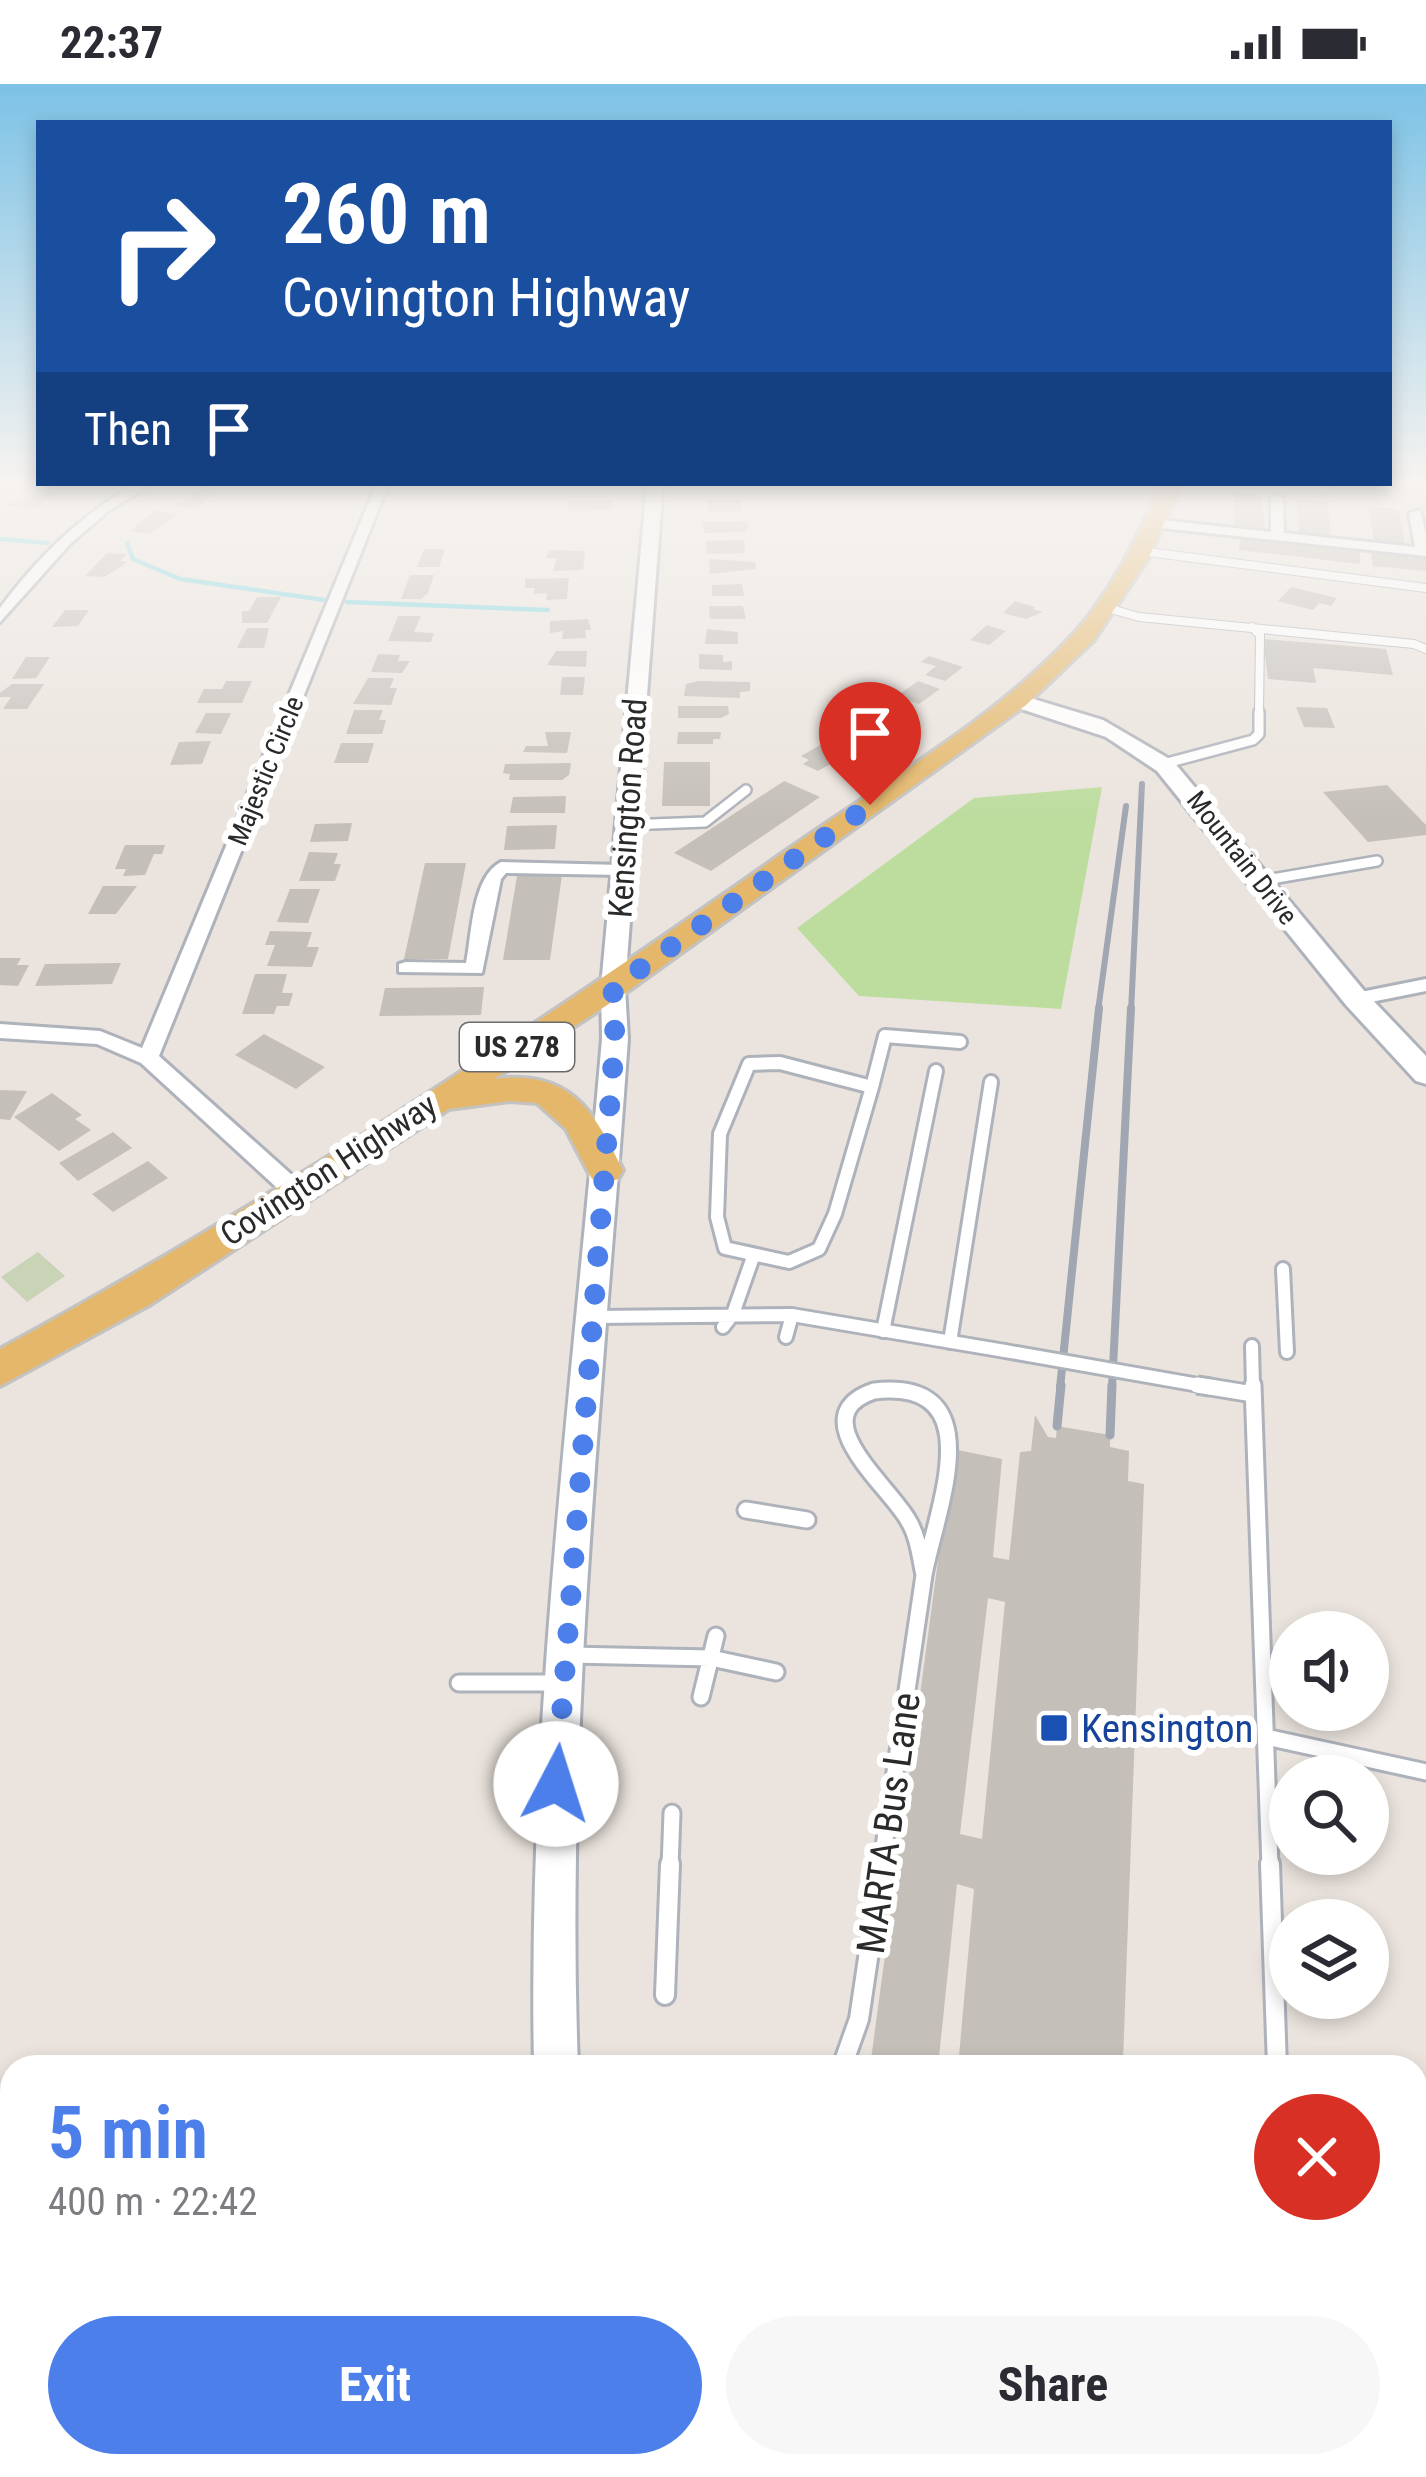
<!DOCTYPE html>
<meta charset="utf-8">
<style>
:root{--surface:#fff;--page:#f7f7f7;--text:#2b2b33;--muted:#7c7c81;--accent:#4c7fea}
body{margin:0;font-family:"Roboto Condensed",sans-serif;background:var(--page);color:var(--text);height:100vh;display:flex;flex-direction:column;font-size:45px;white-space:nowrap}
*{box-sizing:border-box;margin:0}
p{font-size:39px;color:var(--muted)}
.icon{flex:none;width:66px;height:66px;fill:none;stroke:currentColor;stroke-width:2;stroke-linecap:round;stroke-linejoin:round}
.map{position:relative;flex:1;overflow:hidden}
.drawer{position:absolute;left:0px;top:1971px;width:1428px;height:423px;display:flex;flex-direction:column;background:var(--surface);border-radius:36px 36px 0 0;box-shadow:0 6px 18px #0003}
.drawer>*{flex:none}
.banner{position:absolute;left:36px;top:36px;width:1356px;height:366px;border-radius:0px;box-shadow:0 6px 18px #0003;background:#1a4fa0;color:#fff;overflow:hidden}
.controls{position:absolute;left:1269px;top:1527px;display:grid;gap:24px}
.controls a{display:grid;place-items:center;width:120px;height:120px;border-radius:50%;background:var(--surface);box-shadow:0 6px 18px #0003;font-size:60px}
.pin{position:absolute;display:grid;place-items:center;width:102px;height:102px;color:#fff;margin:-123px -51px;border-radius:50% 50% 50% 0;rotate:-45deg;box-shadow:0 0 12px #0007}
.pin .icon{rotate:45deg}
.me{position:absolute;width:132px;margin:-66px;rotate:5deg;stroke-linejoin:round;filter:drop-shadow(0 0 9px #0008)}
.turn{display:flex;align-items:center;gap:42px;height:252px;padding:0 48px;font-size:54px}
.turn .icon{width:156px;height:156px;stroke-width:2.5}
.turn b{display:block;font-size:84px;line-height:102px}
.then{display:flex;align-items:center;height:114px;padding:0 48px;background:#0003;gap:24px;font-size:45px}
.round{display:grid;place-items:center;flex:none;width:126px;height:126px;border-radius:63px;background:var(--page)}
.headline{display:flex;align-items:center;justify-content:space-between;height:204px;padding:0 48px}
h1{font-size:72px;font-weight:700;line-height:90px;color:var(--accent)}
.cta{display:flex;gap:24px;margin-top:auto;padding:24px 48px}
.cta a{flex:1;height:138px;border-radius:72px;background:var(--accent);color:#fff;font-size:48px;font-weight:700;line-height:138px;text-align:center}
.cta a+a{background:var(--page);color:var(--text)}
.status{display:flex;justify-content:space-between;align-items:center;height:84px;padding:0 60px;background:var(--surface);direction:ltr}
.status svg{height:33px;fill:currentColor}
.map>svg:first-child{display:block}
</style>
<div class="status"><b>22:37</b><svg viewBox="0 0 49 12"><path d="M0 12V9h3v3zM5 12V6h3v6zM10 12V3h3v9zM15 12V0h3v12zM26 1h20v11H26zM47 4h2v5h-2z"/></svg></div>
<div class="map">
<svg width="1426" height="2393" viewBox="0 0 1426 2393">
<rect width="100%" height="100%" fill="#ebe4de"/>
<path fill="#bddd9f" d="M1102 703 1061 925 859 912 797 844 974 714Z"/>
<path fill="#c9d3b6" d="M38 1168 65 1192 27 1218 1 1193Z"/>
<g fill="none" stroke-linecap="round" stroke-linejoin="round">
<path stroke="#7ad7e4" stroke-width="4.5" d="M0 455 48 459
M127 459 133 475 180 495 324 516
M347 518 548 526"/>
</g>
<path fill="#c4bfb9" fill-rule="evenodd" d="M205 403 220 405 196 426 175 422Z
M38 405 57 407 34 425 6 422Z
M1233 408 1262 411 1265 444 1234 442Z
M740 415 742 427 708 428 707 416Z
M1296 415 1327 418 1331 452 1299 449Z
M570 417H612V426L566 427Z
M1368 423 1398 425 1405 460 1374 457Z
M155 426 179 430 149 450 130 447Z
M749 437 746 448 704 449 702 438Z
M1240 454 1360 468V480L1239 466Z
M744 456 745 469 707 470 706 457Z
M424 465H445L439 483H417Z
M549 466 585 467 583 486 553 487 557 474H546Z
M107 469 127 470 120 477 128 478 104 493 85 492Z
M1371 469 1426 475V487L1373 482Z
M709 475 755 478 756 485 710 490Z
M410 491H434L428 509 421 515H401Z
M569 494 567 515 546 516 547 509 533 510 535 504H525V495Z
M742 500 744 512H712V501Z
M1291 503 1337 514 1331 522 1319 519 1313 526 1278 517Z
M257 513H281L267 539H242V527H249Z
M1015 517 1035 523 1033 525 1043 528 1026 535 1003 529Z
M709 522H743L746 535H710Z
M65 526H89L78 542 52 543Z
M398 532H421L414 548 434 549 431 558 388 557Z
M588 535 591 546H585L586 554 562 555 563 547 550 549V537Z
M987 541 1006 547 989 561 970 556Z
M247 544H269L264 564H237Z
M707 545 738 548V560H705Z
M1263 555 1386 565 1393 591 1313 584 1316 599 1268 595Z
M556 567H587L586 583 547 581Z
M378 570 400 571 398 577H410L402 589 371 588Z
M699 570 723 571V578L732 577V586L699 585Z
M929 572 963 583 945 597 925 591 936 582 921 578Z
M26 573H50L36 594 12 595Z
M562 593H585L583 611H560Z
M368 594H394L390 604H397L391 621 353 620Z
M226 597H252L242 619H197L204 605H222Z
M698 597 750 598V607L740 608V614L684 612 686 600Z
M918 597 940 605 919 620 897 612Z
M12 600H44L27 625H3L11 613H0V609Z
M883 620 904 629 883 643 861 635Z
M678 622H728L729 630 721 634H678Z
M1296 623 1327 624 1335 644 1304 643Z
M354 626H383L379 636H386L382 650H346Z
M206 629H231L221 650 195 649Z
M545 648H571L567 669 523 668 526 662H548Z
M678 648H721L720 655H713V660H677Z
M831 655 854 667 818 687 803 680 809 676 801 672Z
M211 657 202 680 170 681 179 658Z
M341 659H374L368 679H334Z
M664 678H710V722H662Z
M571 679 569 691 562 696H509L510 690 503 689 505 680Z
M784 697 820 713 711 787 674 769Z
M1387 701 1426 741V751L1368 758 1323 708Z
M566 712 565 729H510L513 713Z
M352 739 348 757 310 758 315 740Z
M557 741 555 765 504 766 507 742Z
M125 761H165L162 770H154L145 791 123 792 126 785H115Z
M309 768 338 769 334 780H341L335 797H299Z
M425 779H466L448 875H404Z
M562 791 550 876H503L517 792Z
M103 802H137L116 830H88Z
M290 805H320L308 839 277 838Z
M270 847 312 848 307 863H319L312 883 267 882 275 861H265Z
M0 874H21L17 881H29L18 902 0 901Z
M121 879 112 900 35 902 45 880Z
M255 890H287L282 909H293L289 922H277L274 930H242Z
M484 903 481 931 379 932 385 904Z
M264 950 325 983 296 1005 235 971Z
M0 1006 27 1007 10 1036 0 1035Z
M52 1009 82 1031 75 1035 91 1046 59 1067 14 1033Z
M113 1048 132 1064 78 1097 59 1079Z
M148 1077 168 1094 113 1128 92 1110Z
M1035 1331 1048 1353 1056 1354 1057 1342 1110 1351V1363L1129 1367 1128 1397 1144 1400 1123 1977 1103 1983H958L974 1805 957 1800 938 1983H870L953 1365 1002 1375 993 1473 1009 1476 1020 1368 1031 1367ZM988 1514 1005 1518 982 1755 960 1750Z"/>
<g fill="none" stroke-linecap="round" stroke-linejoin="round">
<g stroke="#aeb2ba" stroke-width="10">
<path id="service-far4" d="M1318 399 1329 408
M1140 467 1426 504
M1104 523 1139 533 1414 560 1426 565
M1252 543 1260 551 1259 631"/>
</g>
<g stroke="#aeb2ba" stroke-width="14">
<path id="service-far3" d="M1163 680 1253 656 1259 650V628
M625 741 705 738 746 706
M1260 797 1377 777"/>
</g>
<g stroke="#aeb2ba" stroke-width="18">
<path id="service-far2" d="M780 979 872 1003 835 1130 819 1165 789 1178 725 1164 717 1133 720 1050 749 980Z
M872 1003 885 952 960 958
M1283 1185 1287 1268
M596 1233 792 1231 1005 1267
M723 1243 733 1230 753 1173
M883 1247 936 987
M786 1253 792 1231
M950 1258 991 998
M1252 1262 1253 1304"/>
</g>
<g stroke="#aeb2ba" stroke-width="21">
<path id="service-far1" d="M1253 1301 1270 1783
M1210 1303 1253 1310
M874 1307C994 1294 936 1426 924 1491 920 1472 918 1452 908 1436 889 1402 800 1332 874 1307Z
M746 1426 807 1436
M569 1571 711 1574 776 1588
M459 1599H558
M701 1613 716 1552
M1266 1653 1426 1688
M670 1783 672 1729
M881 1783 924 1491"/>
</g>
<g stroke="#aeb2ba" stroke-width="24">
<path id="service" d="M1270 1780 1277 1983
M665 1911 670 1780
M842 1983 859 1935 882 1780
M1289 2382V2393"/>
</g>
<g stroke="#aeb2ba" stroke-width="6">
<path id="minor" d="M138 399H153L107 428 70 460 0 538V524C38 473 81 430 138 399Z
M377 399H389L159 972 303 1101 306 1107 295 1115 287 1113 141 979 97 960 0 954V940L100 947 142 964Z
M1277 410 1283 414 1284 449 1415 463 1409 429 1420 426 1426 450V472L1152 443 1146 439 1152 435 1271 448V414Z
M501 778 622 781 631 786 622 791 506 789 501 795 482 889 399 888V880L406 878 466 879C472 849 472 793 501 778Z
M1426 895V907L1356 921 1346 915 1356 909Z"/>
</g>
<g stroke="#aeb2ba" stroke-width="6">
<path id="tertiary" d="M647 399H663L625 903 628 955C604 1297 565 1641 578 1983H534C527 1640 573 1296 602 955L601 903Z
M558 2382H610L611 2393H559Z"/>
</g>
<g stroke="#aeb2ba" stroke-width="6">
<path id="secondary" d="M1017 610 1103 636 1173 677 1366 909 1426 972V1000L1416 997 1346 921 1157 687 1106 653 1009 621V611Z"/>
</g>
<g stroke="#c3c3c3" stroke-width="6">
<path id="primary" d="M1162 399H1182L1149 473 1094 556 1026 621 624 910 494 995C570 986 593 1025 623 1086L618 1095 605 1099 592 1095 566 1045 537 1019 510 1017 449 1025 151 1220 0 1302V1265C272 1117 534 944 787 766 882 699 999 633 1076 547 1114 505 1138 450 1162 399Z"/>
</g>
<use href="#service-far4" stroke="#fff" stroke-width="8"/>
<use href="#service-far3" stroke="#fff" stroke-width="9"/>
<use href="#service-far2" stroke="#fff" stroke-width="12"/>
<use href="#service-far1" stroke="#fff" stroke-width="15"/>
<use href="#service" stroke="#fff" stroke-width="18"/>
<use href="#minor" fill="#fff" fill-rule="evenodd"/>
<use href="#tertiary" fill="#fff" fill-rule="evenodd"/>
<use href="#secondary" fill="#fff" fill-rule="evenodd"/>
<use href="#primary" fill="#e4b76a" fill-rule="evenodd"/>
<path stroke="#a1a6b3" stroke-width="6" d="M1098 927 1126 722
M1131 927 1142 700"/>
<path stroke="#a1a6b3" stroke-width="8" d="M1060 1304 1099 924
M1112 1304 1131 924"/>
<path stroke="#a1a6b3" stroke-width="9" d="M1057 1342 1061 1301
M1110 1351 1112 1301"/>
<g stroke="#aeb2ba" stroke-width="18" stroke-linecap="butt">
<path id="service-bridge-far1" d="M1005 1267 1210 1303"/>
</g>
<g stroke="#aeb2ba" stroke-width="21" stroke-linecap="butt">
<path id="service-bridge" d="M1197 1301 1210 1303"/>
</g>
<use href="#service-bridge-far1" stroke="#fff" stroke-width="12"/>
<use href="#service-bridge" stroke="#fff" stroke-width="15"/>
</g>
<linearGradient id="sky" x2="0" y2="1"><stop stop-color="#7cc2e6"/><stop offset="0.54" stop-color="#f6f3f0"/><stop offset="1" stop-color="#f6f3f0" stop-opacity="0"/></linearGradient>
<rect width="1426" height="732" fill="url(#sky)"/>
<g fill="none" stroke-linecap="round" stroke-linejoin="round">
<path stroke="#4c7fea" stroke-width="21" stroke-dasharray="0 37.8" d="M556 1700 615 955 613 904 870 721"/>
</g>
<rect fill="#1a4fb4" stroke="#fff" stroke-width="4.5" x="1039" y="1629" width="30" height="30" rx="6"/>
<g text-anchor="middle" stroke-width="12" stroke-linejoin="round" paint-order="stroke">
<g font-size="27" fill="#2a2a2a" stroke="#fff">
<text transform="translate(266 687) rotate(-68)" y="9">Majestic Circle</text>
<text transform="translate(1242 774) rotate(52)" y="9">Mountain Drive</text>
</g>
<rect fill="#fff" stroke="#6a6a6a" stroke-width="3" x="460" y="939" width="114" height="48" rx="9"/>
<g font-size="30" font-weight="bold" fill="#2a2a2a">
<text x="517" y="973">US 278</text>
</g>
<g font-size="33" fill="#2a2a2a" stroke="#fff">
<text transform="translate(627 724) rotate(-86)" y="12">Kensington Road</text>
<text transform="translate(328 1085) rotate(-33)" y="12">Covington Highway</text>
</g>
<g font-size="39" fill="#164399" stroke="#fff" text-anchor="start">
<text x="1081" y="1658">Kensington</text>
</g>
<g font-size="39" fill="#2a2a2a" stroke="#fff">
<text transform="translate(888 1739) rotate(-82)" y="14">MARTA Bus Lane</text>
</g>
</g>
</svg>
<div class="controls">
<a><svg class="icon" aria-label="sound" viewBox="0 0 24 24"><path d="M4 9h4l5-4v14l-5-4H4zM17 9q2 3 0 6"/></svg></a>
<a><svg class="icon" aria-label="search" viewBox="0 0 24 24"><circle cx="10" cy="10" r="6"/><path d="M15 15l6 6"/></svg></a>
<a><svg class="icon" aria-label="layers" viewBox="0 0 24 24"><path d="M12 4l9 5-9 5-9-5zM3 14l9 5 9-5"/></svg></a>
</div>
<div class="pin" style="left:870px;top:721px;background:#d93025"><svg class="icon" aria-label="arrive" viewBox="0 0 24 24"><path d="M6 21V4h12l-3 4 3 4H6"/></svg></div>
<svg class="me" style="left:556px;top:1700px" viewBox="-20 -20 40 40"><circle r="19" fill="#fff"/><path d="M0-13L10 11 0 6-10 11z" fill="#4c7fea"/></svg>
<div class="banner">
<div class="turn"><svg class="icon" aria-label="right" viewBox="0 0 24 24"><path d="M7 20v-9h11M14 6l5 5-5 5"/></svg><div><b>260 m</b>Covington Highway</div></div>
<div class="then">Then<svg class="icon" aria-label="arrive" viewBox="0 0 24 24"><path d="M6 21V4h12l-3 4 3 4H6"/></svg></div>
</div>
<section class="drawer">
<div class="headline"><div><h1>5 min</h1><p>400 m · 22:42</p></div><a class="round" style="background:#d93025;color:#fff"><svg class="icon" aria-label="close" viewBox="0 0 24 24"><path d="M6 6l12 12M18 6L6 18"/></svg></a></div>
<div class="cta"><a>Exit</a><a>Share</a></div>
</section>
</div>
